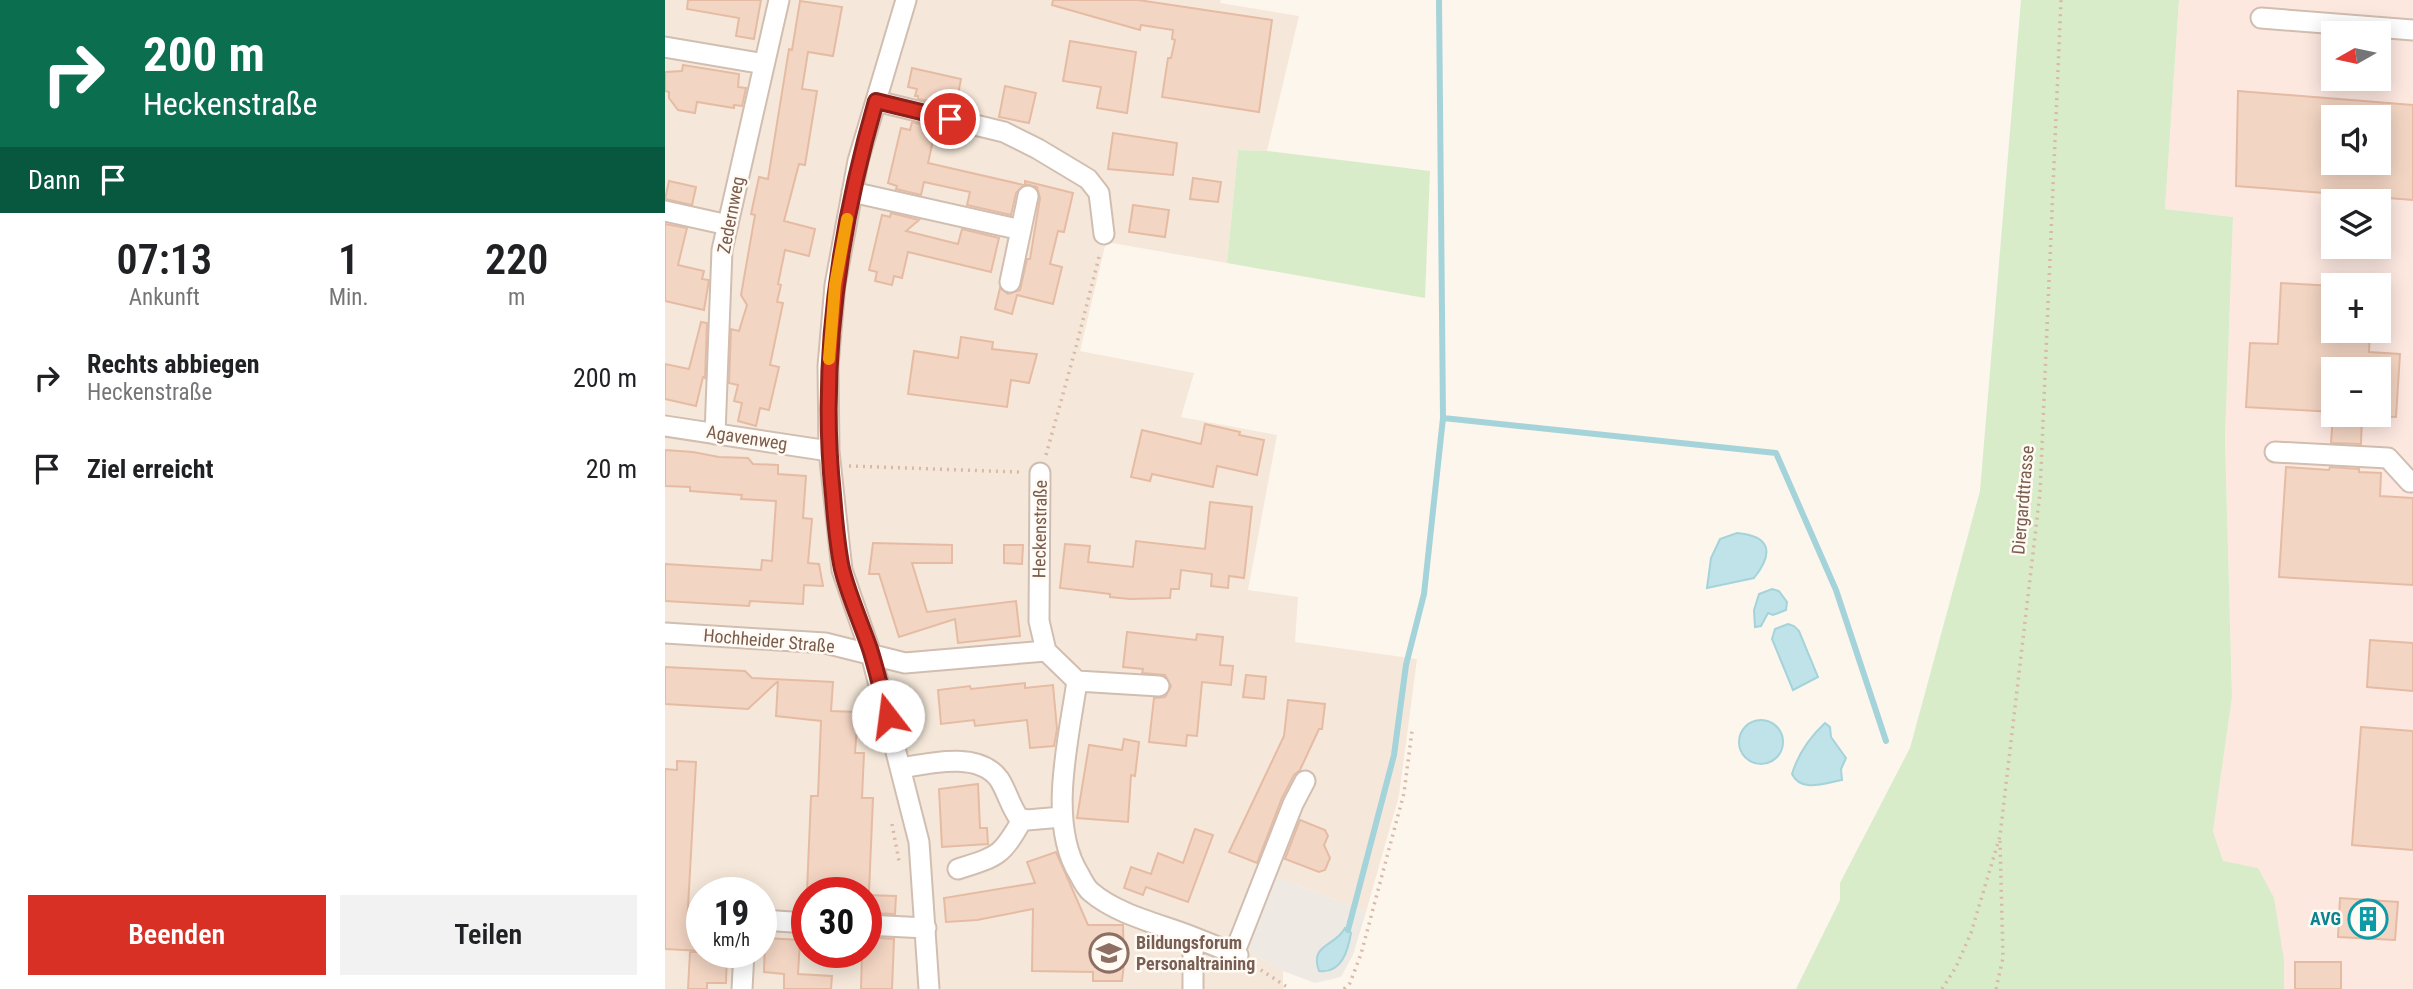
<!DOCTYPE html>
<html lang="de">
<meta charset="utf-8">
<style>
:root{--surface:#fff;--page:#f2f2f2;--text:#202124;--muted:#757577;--accent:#d93025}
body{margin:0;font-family:"Roboto Condensed",sans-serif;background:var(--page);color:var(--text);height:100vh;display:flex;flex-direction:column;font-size:26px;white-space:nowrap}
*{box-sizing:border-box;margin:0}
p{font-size:23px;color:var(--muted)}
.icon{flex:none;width:38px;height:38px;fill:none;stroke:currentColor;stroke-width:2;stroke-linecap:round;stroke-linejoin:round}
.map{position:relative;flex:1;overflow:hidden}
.side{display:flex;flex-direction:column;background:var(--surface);width:665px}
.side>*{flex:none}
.guide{background:#0b6e4f;color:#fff;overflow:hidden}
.needle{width:46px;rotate:261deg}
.buttons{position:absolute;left:1656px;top:21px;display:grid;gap:14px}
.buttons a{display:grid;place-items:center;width:70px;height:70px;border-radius:0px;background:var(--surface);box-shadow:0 4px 18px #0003;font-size:35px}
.speed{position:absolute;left:21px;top:877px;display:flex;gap:14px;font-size:35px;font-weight:700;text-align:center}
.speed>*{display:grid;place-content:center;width:91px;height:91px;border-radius:50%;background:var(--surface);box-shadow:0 4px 18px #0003;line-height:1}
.speed small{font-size:18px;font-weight:400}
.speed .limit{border:10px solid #d22;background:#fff;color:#111}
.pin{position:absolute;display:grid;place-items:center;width:60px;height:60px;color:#fff;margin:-30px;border:4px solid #fff;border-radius:50%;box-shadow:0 2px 7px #0007}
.me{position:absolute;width:77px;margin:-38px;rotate:345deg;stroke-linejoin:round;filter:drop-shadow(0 0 5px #0008)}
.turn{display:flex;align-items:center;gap:24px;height:147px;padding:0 28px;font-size:32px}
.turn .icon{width:91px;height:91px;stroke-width:2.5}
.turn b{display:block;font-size:49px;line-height:60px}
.then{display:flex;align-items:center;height:66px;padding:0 28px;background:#0003;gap:14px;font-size:26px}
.eta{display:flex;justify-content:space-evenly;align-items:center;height:119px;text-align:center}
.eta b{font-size:42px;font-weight:600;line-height:49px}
.action{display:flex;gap:14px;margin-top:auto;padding:14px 28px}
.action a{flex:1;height:80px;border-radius:0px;background:var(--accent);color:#fff;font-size:28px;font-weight:600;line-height:80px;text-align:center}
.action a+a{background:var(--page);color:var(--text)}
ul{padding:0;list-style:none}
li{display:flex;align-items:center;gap:21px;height:91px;padding:0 28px}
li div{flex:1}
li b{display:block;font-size:26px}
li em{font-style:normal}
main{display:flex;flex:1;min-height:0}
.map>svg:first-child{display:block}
</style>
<main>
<section class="side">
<div class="guide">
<div class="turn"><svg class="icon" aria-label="right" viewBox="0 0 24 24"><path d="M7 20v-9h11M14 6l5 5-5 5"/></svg><div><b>200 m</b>Heckenstraße</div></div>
<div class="then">Dann<svg class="icon" aria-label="arrive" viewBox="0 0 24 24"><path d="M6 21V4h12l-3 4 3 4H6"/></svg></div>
</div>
<div class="eta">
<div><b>07:13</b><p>Ankunft</p></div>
<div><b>1</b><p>Min.</p></div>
<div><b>220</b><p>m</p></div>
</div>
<ul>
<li><svg class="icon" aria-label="right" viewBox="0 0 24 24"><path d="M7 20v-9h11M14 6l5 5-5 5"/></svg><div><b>Rechts abbiegen</b><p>Heckenstraße</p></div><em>200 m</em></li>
<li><svg class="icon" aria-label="arrive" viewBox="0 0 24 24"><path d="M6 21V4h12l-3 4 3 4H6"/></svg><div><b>Ziel erreicht</b></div><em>20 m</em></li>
</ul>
<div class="action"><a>Beenden</a><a>Teilen</a></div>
</section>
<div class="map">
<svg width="1748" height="989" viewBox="0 0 1748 989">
<rect width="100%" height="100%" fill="#fdf6ec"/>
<path fill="#f5e8da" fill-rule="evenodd" d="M0 0H556L555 3 634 16 602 151 573 150 562 263 441 242 415 351 529 373 516 417 612 435 583 590 633 597 630 642 752 659 734 796 701 912 612 877 583 951 618 971V989H0ZM37 892H96V952H37ZM142 892H201V952H142Z"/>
<path fill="#fde8e0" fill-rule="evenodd" d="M1514 0H1748V989H1619V960L1593 868 1558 862 1548 831 1567 697 1560 439 1568 217 1500 209ZM1668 33H1713V79H1668ZM1668 117H1713V163H1668ZM1668 201H1713V247H1668ZM1668 285H1713V331H1668ZM1668 369H1713V415H1668Z"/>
<path fill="#efe9e4" d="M612 877 701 912 688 955 676 977 650 983 618 971 583 951Z"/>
<path fill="#d8ecc9" d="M1356 0H1514L1500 209 1568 217 1560 439 1567 697 1548 831 1558 861 1593 868 1609 898 1619 960V989H1131L1175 900V883L1245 748 1315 491Z
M573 150 602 151 765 171 760 298 562 263Z"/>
<path fill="#bfe3e8" stroke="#a5d3da" stroke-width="2" d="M1072 533C1106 536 1109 553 1089 578L1042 588 1046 558 1055 539Z
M1107 589 1114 591 1122 602 1121 610 1108 615 1103 613 1096 626 1090 627 1089 610 1094 594Z
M1123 624 1129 626 1134 631 1153 677 1128 690 1107 639 1110 629Z
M1074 742a22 22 0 1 1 44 0a22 22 0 1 1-44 0Z
M1160 723 1165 727 1166 737 1181 758 1176 769 1177 780C1160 783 1136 793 1127 774 1133 754 1145 737 1160 723Z
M680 928 686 933C683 950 677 974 654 971 644 944 670 947 680 928Z"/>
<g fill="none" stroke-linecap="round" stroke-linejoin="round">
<path stroke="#a5d3da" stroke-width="6" d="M778 418 1111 453 1171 590 1221 741
M683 930 729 755 741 665 759 594 778 418 774 0"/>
</g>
<path fill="#f3d5c3" stroke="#e6bba3" stroke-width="2" fill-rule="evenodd" d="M23 0H96L89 39 71 36 74 18 22 9Z
M388 0H473L607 20 594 112 497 97 503 58H506L510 40 507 39 508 30 476 25 475 30 387 5Z
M135 1 177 7 168 56 143 52 137 89 152 91 140 165 134 164 119 221 150 229 144 256 120 250 113 284 116 285 112 302 118 303 105 365 114 367 104 410 95 408 91 426 73 421 77 403 69 401 73 385 64 383 66 329 74 331 82 305 76 295 90 215 86 214 94 177 103 179 124 49 127 50Z
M405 41 471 52 462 113 432 108 436 87 398 81Z
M18 65 74 74 73 87 81 88 77 106 69 105V108L32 102 30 113 13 110 4 98V92L0 91V72L17 71Z
M247 68 296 79 291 105 253 99V96H250L252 89 243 87Z
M340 86 371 93 364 123 334 117Z
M1573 91 1748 105V200L1571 186ZM1668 117H1713V163H1668Z
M247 122 265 127 264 135 269 136 263 163 359 185 351 193 346 215 302 205 305 192 259 182 256 195 231 189 232 186 223 183 236 128 245 130Z
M448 133 512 143 508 175 443 169Z
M528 178 556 182 553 202 525 199Z
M4 181 31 187 27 205 0 199Z
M360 181 408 193 399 232 393 231 385 264 397 267 388 304 352 295 347 314 330 309 335 288 343 294 355 290 362 259H365L375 198 372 187 360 184Z
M468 205 504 210 500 237 464 232Z
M226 213 254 220 241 231 293 244 297 229 334 238 326 272 243 252 237 278 229 276 227 285 210 281 212 272 204 270 217 215 225 217Z
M0 224 22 228 13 265 39 271 37 279 44 280 39 310 0 301Z
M1616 283 1668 286V331H1705L1704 352 1735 354 1731 417 1713 416V369H1668V412L1581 407 1585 343 1613 344Z
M36 322 42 323 40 378 38 377 31 406 0 399V364L24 369Z
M296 337 328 342 327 349 372 354 364 383 346 380 342 407 243 394 249 351 293 358Z
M1668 415H1697L1696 444 1666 443Z
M540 424 575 432 574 435 599 440 592 475 552 466 548 487 487 474 485 481 466 477 477 430 536 444Z
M0 450 28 452 54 457 83 458 88 464 113 465V474L141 476 138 518 147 519 143 563 154 564 158 586 139 585 138 604 85 601 84 606 0 601V564L96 570 97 560 107 561 111 501 76 499 77 495 25 491V487L0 486Z
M1621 467 1664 470 1665 467 1694 469V472L1716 473 1715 496 1748 498V585L1614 577Z
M545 502 587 507 579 578 564 576 563 588 546 586 547 574 516 570 514 589H506L505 598 465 599 445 597V594L395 588 400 544 425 546 423 562 468 567 471 541 540 549Z
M208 543 287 545V563H247L262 612 351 601 355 636 293 643 290 619 234 637 214 574H204Z
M339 545H358L357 564 339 563Z
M462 632 531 640 532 634 558 637 555 665 568 666 566 685 537 682 532 736 522 735 521 746 484 742 489 698 500 697 506 686 500 675 477 673 478 669 458 667Z
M1705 640 1748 643V691L1702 687Z
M0 667 80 671 87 678 168 682 166 711 193 712 190 753H199L197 798H208L204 892H142L146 796H153L156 721 111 716 113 681 83 709 0 704Z
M581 675 601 677 599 699 578 697Z
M360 683V688L388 685 392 729 389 746 365 748 362 720 310 726 309 720 276 724 273 690 305 686 306 689Z
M623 700 660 704 657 729H654L635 770 629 775 617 798 592 863 564 852 619 736Z
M1696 727 1748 731V850L1687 845Z
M459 739 474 742 470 776 466 775 463 822 412 818 424 745 457 750Z
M12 761 31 762 22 926H37V951L0 949V769L12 770Z
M313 784 315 828H322L323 844 277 847 274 789Z
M635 820 660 830 663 836 659 845 665 858 660 870 654 872 620 859Z
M530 829 548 835 523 902 481 887 478 895 459 888 466 867 486 874 493 853 518 863Z
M391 852 423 925H458L459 964 457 981H428V972L367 971 368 909 312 920 281 922 279 898 370 883 362 862Z
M201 895 231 896 230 914 201 913Z
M1675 898 1733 902 1730 940 1673 937Z
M201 937 229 939 227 989H196L197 952H201Z
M100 938 135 940 133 974 167 976 166 989H119V974L99 972Z
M25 952H62L61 983H42V989H23Z
M1630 962H1676V989H1630Z"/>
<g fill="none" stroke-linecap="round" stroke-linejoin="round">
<g stroke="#d1beb0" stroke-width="23">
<path id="minor" d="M241 0 193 161 170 285 163 366 164 451 177 570 206 654 254 842 264 989
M1596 18 1748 30
M0 47 99 64
M211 101 339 132 373 149 423 179 434 193 439 234
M187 192 356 230
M0 211 63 225
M345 282 363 196
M0 426 164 451
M50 434 57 250 114 0
M1610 452 1723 458 1745 482H1748
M375 473 374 621 381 651 412 681C404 738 382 823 414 874 417 880 421 888 426 892 453 915 495 924 528 937V989
M0 633 160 643 240 663 381 651
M412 681 494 686
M236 768C265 763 314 751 334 779 342 791 345 806 354 818L362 820 397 817
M293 869C333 856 336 857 357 820
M96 920 142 923
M201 925 261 928
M528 937 573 955
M569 954 628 804 640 781
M77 989 79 952"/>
</g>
<path stroke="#d9b8a5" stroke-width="3.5" stroke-dasharray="2 5" stroke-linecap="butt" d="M381 455 411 347 435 253
M184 466 355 472
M227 824 234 861
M590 966 625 989
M679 989 685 983 696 954 739 793 747 731
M1277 989 1291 967 1306 933 1335 836 1375 493 1396 0
M1331 989 1338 958 1335 841"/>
<use href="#minor" stroke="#fff" stroke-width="19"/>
</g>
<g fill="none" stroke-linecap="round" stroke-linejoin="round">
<g stroke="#8d1f18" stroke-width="18">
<path id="route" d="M223 716C217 694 212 671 205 649 196 623 184 596 177 569 172 545 170 519 168 495 154 361 174 229 211 101L285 119"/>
</g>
<use href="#route" stroke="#d93025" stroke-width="12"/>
<path stroke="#f59e0b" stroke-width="12" d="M164 359 170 285 182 219"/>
</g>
<defs>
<g id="building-ring" transform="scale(2.0125)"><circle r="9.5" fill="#fffaf3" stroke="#0f9aa8" stroke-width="1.5"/><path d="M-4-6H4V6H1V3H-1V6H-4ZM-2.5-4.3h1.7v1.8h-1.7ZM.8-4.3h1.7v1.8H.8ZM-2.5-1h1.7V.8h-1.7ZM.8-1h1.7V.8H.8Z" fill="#0f9aa8"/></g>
<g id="university-ring" transform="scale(2.0125)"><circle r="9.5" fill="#fffaf3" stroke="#8d6e63" stroke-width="1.5"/><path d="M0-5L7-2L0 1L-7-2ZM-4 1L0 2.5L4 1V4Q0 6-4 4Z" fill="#8d6e63"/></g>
</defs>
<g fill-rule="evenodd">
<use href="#building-ring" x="1703" y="919"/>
<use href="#university-ring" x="444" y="953"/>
</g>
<g text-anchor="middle" stroke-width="5" stroke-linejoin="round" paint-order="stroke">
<g font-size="18" fill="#7a5c4d" stroke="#fffaf3">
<text transform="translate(66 215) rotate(-79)" y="6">Zedernweg</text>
<text transform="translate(82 438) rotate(9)" y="6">Agavenweg</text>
<text transform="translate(1358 500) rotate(-85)" y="6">Diergardttrasse</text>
<text transform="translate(375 529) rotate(-89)" y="6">Heckenstraße</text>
<text transform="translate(104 641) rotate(5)" y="6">Hochheider Straße</text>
</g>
<g font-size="18" font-weight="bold" fill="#0d838f" stroke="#fffaf3" text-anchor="end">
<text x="1676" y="925">AVG</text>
</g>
<g font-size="18" font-weight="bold" fill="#785e54" stroke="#fffaf3" text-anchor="start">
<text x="471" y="949">Bildungsforum<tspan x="471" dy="21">Personaltraining</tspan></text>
</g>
</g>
</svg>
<div class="buttons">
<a><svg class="needle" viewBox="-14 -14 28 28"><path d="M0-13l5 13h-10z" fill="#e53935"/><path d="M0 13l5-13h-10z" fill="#757577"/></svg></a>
<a><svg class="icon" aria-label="sound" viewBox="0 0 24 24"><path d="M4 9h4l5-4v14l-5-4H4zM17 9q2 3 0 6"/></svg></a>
<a><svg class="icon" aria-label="layers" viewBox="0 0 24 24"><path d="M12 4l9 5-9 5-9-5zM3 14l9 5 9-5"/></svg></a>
<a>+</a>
<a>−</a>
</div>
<div class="speed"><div>19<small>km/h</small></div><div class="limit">30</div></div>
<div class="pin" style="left:285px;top:119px;background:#d93025"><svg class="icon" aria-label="arrive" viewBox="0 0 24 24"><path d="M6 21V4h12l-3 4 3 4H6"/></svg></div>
<svg class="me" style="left:223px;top:716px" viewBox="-20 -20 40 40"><circle r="19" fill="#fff"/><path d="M0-13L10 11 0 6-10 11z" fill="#d93025"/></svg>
</div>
</main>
